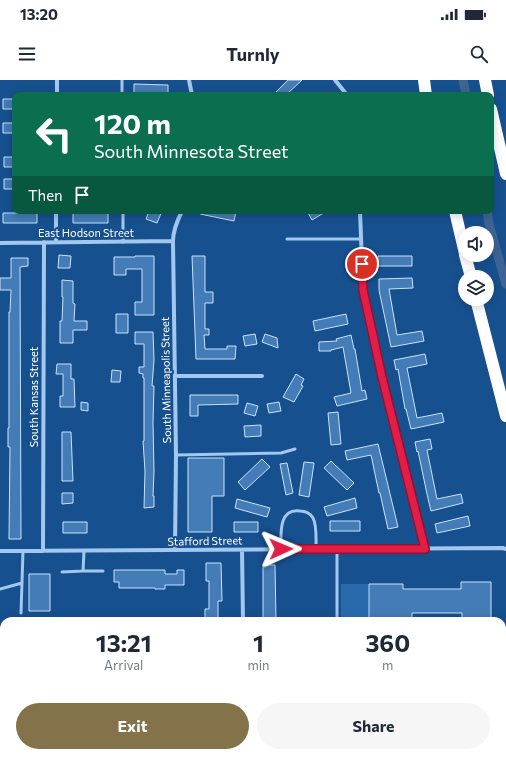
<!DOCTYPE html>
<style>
:root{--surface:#fff;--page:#f6f6f7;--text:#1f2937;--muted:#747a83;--accent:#84724a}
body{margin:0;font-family:Commissioner,sans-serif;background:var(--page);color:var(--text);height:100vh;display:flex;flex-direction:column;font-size:15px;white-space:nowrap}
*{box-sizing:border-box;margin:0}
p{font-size:13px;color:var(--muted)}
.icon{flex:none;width:22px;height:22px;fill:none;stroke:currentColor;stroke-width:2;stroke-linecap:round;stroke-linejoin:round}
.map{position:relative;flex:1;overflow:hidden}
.sheet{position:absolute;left:0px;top:537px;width:506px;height:140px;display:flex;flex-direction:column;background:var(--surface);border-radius:12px 12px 0 0;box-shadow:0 2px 10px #0003}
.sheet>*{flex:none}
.top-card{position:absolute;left:12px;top:12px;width:482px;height:122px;border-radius:8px;box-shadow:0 2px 10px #0003;background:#0b6e4f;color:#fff;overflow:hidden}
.controls{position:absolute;left:458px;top:146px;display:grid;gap:8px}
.controls a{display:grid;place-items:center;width:36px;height:36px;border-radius:50%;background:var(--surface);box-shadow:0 2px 10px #0003;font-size:20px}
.pin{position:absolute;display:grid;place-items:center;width:34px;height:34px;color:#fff;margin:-17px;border:2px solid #fff;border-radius:50%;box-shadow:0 1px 4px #0007}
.me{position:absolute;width:44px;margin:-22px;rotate:89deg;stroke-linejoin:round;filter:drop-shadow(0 0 3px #0008)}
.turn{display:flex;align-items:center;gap:14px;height:84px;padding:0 16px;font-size:18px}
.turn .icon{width:52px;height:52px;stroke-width:2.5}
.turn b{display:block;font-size:28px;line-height:34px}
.then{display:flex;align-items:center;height:38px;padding:0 16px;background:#0003;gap:8px;font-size:15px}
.eta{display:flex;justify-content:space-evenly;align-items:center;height:68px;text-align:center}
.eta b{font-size:24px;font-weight:700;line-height:28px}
.button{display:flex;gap:8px;margin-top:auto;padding:8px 16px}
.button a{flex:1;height:46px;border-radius:24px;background:var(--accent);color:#fff;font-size:16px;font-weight:700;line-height:46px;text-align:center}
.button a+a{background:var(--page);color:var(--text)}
.status{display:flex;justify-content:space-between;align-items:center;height:28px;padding:0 20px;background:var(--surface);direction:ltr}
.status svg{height:11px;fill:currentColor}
header{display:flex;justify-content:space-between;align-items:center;height:52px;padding:0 16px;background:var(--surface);font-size:18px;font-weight:700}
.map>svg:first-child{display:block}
</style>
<div class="status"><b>13:20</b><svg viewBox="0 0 49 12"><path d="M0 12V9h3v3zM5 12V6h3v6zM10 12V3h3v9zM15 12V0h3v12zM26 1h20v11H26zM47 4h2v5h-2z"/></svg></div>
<header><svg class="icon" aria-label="menu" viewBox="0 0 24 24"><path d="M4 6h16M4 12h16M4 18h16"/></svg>Turnly<svg class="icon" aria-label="search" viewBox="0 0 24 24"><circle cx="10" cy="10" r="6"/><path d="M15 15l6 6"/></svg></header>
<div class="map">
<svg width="506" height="677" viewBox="0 0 506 677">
<rect width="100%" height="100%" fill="#17508f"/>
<path fill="#296aad" d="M341 504H368L369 538H341Z
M0 639 4 648V673H15L17 677H0Z"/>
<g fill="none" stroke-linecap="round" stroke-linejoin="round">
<path stroke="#3c6593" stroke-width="9" d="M463 0 466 15
M487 131 489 144 506 204"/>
</g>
<path fill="#447cb8" stroke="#cae2fb" d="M288 0H302L286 15H273Z
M134 4 168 5V14H134Z
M3 19H15V29H3Z
M3 43H15V53H3Z
M4 77H15V87H4Z
M4 99H15V109H4Z
M149 131H162L157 143 146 139Z
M200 131H236L234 141 200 134Z
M307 131H327L312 140Z
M3 133H37V143H3Z
M73 133H108V143H73Z
M59 175 71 176 70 188H58Z
M135 176H154V235H135V222H142V189H126V195H114V177H135Z
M192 176H205V212H213V223H205V249H209V255H204L205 269H227V266H236L235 279H196Z
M378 176H412V186H378Z
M11 178H28V186L20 187 21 459H9L10 367H8V348H9V232H10L11 210H0V198H11Z
M412 198 413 208 389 209 397 255 422 251 424 261 391 267 379 210V199Z
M62 200 73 201V223L75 224 74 241H87V250H73V263H60V241H62L63 217H62Z
M116 234H128V253H116Z
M346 234 348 244 315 251 313 241Z
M135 252H153L154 280 152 306H154L153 342 154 391 153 416H154V427L144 428 145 391 143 361H144V298H143V294L139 293V287H144V264H135Z
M255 254 257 264 245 266 243 256Z
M265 254 277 258 278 268 262 262Z
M351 255 354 269H355L362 311 365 310 367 319 337 326 334 317 351 313 343 267 331 270V271H319V262L337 261 336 259Z
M425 274 427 284 407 288 417 338 442 333 444 342 411 349 406 329H405L398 289 396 290 394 280Z
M57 284H71V299H74L75 327H60V316H63V294H56Z
M112 290 121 291 120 302H111Z
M296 294 304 299 301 305 303 306 294 322 283 317Z
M190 315H238V324L198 325V336H190Z
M81 322 88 323V331L81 330Z
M279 322 281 331 269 333 267 324Z
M247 323 258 326 255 336 244 333Z
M338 332 341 364 331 365 328 333Z
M261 345V356L245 357 244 346Z
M62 352H71L73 401H62Z
M430 359 432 369 427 370 437 419 461 414 463 423 431 431 427 414 418 371 417 372 415 362Z
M378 364 398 447 388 449 380 413H379L371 375 347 380 345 371Z
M188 378H224V416H212V452H188Z
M262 379 270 387 245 410 238 402Z
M331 381 354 403 347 410 324 388Z
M304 382 314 383 309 417 299 415Z
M287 383 293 413 286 415 280 384Z
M62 413H73V423L62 424Z
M355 418 357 428 327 436 324 427Z
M237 419 270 428 267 437 235 428Z
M468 436 470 446 437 453 435 444Z
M330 441H360V451H330Z
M63 442H87V453H63Z
M234 442H258V452H234Z
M206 483H221L222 521H218V541H205V529H209V501H206Z
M263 485H275L276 540H263Z
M114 490H165V494H177V490H184V505H165V509H155V508H119V502H114Z
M29 494H50V531H29Z
M461 502H491V539H462V533H412V538H369V504H403V509H461Z"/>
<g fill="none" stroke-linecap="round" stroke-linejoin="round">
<path stroke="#a3c8ef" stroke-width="3" d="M122 15V0
M123 131V162
M287 159H360
M176 375 281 373 295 369
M281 469C281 455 278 428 300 431 305 431 310 433 313 438 317 445 316 460 316 469
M337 469V541
M84 471 83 491H103
M62 492 83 491
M0 509 22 503
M21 533 23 471
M502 548H506
M502 571H506
M0 574 4 572
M75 673V677
M148 673V677"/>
<path stroke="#a3c8ef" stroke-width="4" d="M189 0 192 15
M335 0 347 15
M57 15V0
M360 131 363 210 382 297 425 469
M56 162V131
M0 163 173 161
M175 296H262
M175 470 176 375 173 161C173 150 177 141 182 131
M242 470 243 541
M0 471 503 468 506 469
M43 471 44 162
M502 614H506
M0 620H4
M447 677 448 673"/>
<path stroke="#ecf4ff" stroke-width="10" d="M0 581 4 590
M0 629 4 638
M20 673 21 677
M40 673 42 677"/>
<path stroke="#fff" stroke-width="12" d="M424 0 426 15
M485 0 488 15
M491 29 506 94
M455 131 465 174
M465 175 471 197
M476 219 506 336"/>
</g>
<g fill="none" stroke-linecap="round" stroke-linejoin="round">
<g stroke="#92132f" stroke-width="10">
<path id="route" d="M281 469H425L382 297 363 210 362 184"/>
</g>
<use href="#route" stroke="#e11d48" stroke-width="7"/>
</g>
<g text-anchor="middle" stroke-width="4" stroke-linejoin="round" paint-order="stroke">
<g font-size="11" fill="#fff" stroke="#17508f">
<text x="86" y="157">East Hodson Street</text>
<text transform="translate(166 300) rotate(-91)" y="4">South Minneapolis Street</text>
<text transform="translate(34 317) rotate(-90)" y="4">South Kansas Street</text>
<text transform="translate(205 461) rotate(-1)" y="4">Stafford Street</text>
</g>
</g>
</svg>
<div class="controls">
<a><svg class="icon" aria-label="sound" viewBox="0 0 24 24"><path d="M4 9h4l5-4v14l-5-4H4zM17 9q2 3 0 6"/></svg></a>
<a><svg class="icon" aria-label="layers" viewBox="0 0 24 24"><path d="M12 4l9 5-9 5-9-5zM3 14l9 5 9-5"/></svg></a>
</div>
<div class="pin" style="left:362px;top:184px;background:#d93025"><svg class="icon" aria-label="arrive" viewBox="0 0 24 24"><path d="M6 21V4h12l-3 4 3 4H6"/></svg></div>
<svg class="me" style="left:281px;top:469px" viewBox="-20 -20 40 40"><path d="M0-17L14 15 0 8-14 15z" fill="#e11d48" stroke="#fff" stroke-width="4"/></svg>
<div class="top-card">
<div class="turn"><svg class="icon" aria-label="left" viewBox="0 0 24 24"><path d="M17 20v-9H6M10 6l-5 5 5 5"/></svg><div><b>120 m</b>South Minnesota Street</div></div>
<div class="then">Then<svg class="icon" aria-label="arrive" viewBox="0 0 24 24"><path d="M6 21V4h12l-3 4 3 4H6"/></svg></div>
</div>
<section class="sheet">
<div class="eta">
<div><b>13:21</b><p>Arrival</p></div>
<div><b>1</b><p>min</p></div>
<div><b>360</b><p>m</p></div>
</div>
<div class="button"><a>Exit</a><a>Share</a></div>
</section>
</div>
